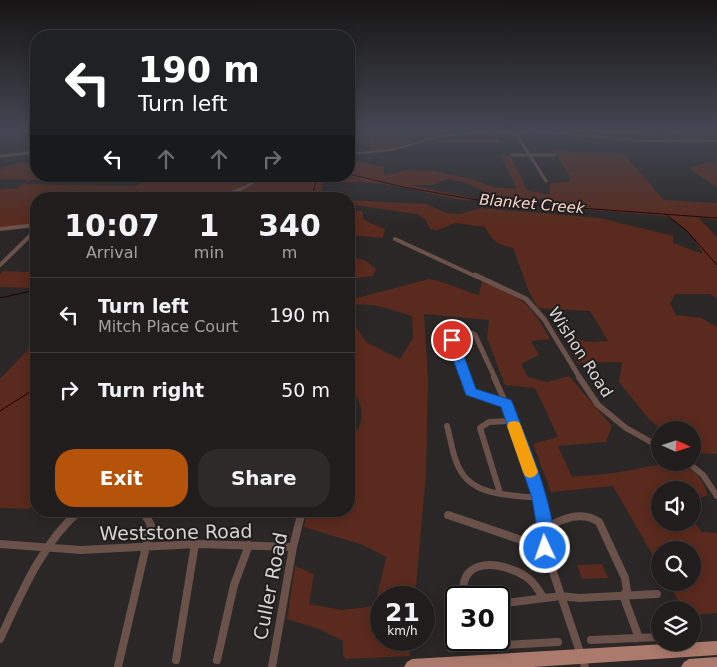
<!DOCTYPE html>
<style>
:root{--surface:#201d1c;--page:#2d2a29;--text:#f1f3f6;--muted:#a2a2a3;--line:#3d3b3b;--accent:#b45309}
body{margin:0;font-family:"DejaVu Sans",sans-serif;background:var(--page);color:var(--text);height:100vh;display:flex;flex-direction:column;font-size:19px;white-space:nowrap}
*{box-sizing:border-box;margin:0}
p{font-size:16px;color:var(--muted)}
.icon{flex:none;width:28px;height:28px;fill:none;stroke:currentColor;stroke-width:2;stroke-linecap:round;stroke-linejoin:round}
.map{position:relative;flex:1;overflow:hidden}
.side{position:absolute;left:30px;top:192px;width:325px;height:325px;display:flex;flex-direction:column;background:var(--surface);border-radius:20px;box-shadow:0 2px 12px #0003,0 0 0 1px var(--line)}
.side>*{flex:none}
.banner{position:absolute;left:30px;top:30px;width:325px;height:152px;border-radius:20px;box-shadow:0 2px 12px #0003,0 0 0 1px var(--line);background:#202124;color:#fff;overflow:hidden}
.needle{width:32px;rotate:93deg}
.fabs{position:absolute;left:651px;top:421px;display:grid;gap:10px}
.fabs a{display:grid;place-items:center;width:50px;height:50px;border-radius:50%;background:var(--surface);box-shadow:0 2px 12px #0003,0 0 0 1px var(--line);font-size:25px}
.speed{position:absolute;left:370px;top:586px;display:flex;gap:10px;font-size:25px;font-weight:700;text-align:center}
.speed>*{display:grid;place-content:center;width:65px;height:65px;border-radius:50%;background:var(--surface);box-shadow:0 2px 12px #0003,0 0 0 1px var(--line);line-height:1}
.speed small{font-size:12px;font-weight:400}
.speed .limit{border:2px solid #111;border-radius:8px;background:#fff;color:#111}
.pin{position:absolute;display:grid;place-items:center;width:42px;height:42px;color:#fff;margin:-21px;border:2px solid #fff;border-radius:50%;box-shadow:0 1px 5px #0007}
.me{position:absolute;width:55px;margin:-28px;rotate:357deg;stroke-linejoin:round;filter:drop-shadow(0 0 4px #0008)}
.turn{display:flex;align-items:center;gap:18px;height:105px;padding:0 25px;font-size:22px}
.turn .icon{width:65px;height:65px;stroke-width:2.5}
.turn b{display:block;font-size:35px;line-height:42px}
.lanes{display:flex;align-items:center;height:48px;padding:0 25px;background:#0003;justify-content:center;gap:25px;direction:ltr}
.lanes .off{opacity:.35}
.eta{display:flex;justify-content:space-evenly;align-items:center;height:85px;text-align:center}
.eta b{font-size:30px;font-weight:800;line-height:35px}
.action{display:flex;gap:10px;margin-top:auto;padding:10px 25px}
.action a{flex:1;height:58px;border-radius:20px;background:var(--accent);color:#fff;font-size:20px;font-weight:800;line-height:58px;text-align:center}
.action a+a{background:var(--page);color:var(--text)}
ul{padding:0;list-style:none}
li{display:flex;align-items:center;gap:15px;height:75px;padding:0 25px;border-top:1px solid var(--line)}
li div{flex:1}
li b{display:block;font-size:19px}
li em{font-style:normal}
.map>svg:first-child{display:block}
</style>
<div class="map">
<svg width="717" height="667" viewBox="0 0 717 667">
<rect width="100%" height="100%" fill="#2a2726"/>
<path fill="#592a1d" d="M372 131H399L401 139 416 141 393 149 370 151Z
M572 131H648L650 133 670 136 672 139Z
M674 131H717V139L682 140Z
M486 134H492L499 140 498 143H445L438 141 440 138Z
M554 151 624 154 664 200 717 203V220L698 217 717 237V298L710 294H676L670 303 676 315 701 318 717 327V454L693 453 692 430H662L649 419 619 382 622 362 577 363 567 336 588 342 608 341 590 311 538 308 529 292 513 248C498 245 492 241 485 227L456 223 437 230 430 229 426 220 417 214 354 205 349 200 426 204 446 213 460 214 481 208 600 218 673 236V243L703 254C695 238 682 222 665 216L559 207 553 200 545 198 534 200 492 195 467 183 447 179 432 185H410L473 198 468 201 383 184 358 182 323 183 322 196 331 199H217C235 193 250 189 264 176H349V160L384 167V175L408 170 435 171 470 179 493 187 517 189 500 155 511 157 527 190 550 195V183L569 182 570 177Z
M36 162V176H86L118 181 40 180H29L26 184 136 186 149 176H259L244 187 204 199H36V223L0 228V189L18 188 27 181 24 179H0V169L14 164Z
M707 162 717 163V187L691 170 693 167Z
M349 210 362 211 364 220 385 229 383 238 349 235Z
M349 256 366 261 376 269 373 276 349 279Z
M36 268V288L0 287V274L3 271 32 272Z
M429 279C446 282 461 290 479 295L482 281C521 298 529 300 550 339L531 341 539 355 521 364 528 377 547 382 569 376 612 426 606 442 558 446 572 477C588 475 604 475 619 472 654 468 693 448 708 495L693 501 692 490H660V522H692L693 521 702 532 717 533V613L693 615 692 610H684L668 583 692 582V550H660V568L613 486 551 492 533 444 558 437 535 388 505 385 487 338 489 320 424 314 428 380 426 474 415 597 381 598V640H411L410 656 346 659 343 656V641L319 629 287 619 295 566 314 574 309 604 342 610 375 606 386 557 363 545 304 527 307 511H349V434C351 433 354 433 356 431 367 421 360 393 349 387V316L366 342 400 359 413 338 412 316C393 310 368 301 349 306V300Z
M36 341V502L29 509 0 508V379Z
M602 564 608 578 582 579 577 565Z"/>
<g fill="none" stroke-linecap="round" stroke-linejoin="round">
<path stroke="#240000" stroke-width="1" d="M349 174 403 187 483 201 717 218
M312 176 316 179 312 198 314 199
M665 214 687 231 717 265
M0 298 36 290
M0 411 36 388"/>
<path stroke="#6a514a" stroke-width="3" d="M515 132 546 181
M512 155H555
M0 156 36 152"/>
<path stroke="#6a514a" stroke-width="4" d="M395 239 477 277
M0 265 36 230"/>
<path stroke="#6a514a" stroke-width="5" d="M475 275 526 299 544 319 580 378
M465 378 452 340V332C460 330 468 330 475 335L495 378"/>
<path stroke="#6a514a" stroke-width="6" d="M465 377 470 392 506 404
M494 377 506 404
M579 377 598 405 626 428 660 447
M506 404 525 455 540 506
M447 426C451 440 452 455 459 468 473 497 511 495 539 498
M687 462 703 475 717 496
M500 493 480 428 489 422 512 421"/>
<path stroke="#6a514a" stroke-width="8" d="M540 505 545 528
M448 515 545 548
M0 544 81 550 198 544 293 547
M464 598C457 556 501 561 525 576 533 580 538 590 543 597
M499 604 561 596 579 598 657 594
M499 606 508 645
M0 639C21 594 41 545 79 511
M591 640 660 637
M451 648 558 642
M176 660 195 544
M217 660 234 585 249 545
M118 667 151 525 143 511
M272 667 293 547 302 511
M585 667 545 548V528C562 519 581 510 599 522L625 578 627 591 623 595 639 638"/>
<path fill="#6a514a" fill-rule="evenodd" d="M551 131 645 140H717V142H645L545 133 465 134 437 138 391 151 349 155V153L391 149 437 136 465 132Z
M259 176H264C249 189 226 199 207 199L245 186Z
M36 223V227L0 231V227Z"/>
<path fill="#ac7a6c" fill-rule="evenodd" d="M717 641V655L533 667H404L407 662 412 659Z
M717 657V667H681L684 662 689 659Z"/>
</g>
<linearGradient id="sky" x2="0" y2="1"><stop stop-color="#171515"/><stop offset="0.58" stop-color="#444752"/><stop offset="1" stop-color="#444752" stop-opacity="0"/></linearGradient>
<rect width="717" height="225" fill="url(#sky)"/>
<path fill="#1a73e8" stroke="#114b97" d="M452 336 458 340 476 389 511 400 513 404C524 435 564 524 551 554L545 556 539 554 537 548V528L532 498 501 407 466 395 446 340Z"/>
<path fill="#f59e0b" d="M514 421 519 422 521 426 538 472 535 476 530 478 525 476 523 472 507 426 509 422Z"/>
<g text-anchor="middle" stroke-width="4" stroke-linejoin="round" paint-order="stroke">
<g font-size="15" font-style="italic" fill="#f9d5ca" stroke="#201d1c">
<text transform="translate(532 204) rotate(5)" y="5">Blanket Creek</text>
</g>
<g font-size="16" fill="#d7d5d4" stroke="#201d1c">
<text transform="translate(581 352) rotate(57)" y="6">Wishon Road</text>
</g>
<g font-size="19" fill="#d7d5d4" stroke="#201d1c">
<text transform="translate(176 532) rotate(-1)" y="7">Weststone Road</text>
<text transform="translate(270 586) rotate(-79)" y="7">Culler Road</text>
</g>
</g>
</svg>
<div class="fabs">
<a><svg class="needle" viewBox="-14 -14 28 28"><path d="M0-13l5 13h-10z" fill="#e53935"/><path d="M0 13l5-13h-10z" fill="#a2a2a3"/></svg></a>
<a><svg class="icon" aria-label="sound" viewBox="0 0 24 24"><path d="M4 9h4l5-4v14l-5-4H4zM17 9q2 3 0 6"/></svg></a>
<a><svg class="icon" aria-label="search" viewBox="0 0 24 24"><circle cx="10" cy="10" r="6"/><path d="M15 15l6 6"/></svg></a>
<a><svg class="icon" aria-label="layers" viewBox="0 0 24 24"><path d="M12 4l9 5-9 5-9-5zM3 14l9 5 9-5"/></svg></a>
</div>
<div class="speed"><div>21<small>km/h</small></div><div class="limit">30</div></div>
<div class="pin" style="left:452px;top:340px;background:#d93025"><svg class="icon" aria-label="arrive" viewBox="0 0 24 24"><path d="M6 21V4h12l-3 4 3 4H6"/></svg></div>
<svg class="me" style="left:545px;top:548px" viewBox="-20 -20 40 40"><circle r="17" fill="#1a73e8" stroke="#fff" stroke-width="3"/><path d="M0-11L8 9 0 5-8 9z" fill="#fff"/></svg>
<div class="banner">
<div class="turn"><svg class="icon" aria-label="left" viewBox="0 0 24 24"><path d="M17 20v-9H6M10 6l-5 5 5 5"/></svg><div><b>190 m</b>Turn left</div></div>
<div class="lanes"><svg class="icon" aria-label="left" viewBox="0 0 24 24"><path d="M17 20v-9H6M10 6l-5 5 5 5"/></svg><svg class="icon off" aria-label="ahead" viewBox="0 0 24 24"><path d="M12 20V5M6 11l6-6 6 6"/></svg><svg class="icon off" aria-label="ahead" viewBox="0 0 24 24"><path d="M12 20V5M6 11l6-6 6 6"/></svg><svg class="icon off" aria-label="right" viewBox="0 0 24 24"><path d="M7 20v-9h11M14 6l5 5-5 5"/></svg></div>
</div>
<section class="side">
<div class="eta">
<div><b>10:07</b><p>Arrival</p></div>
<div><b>1</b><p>min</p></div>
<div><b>340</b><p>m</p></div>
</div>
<ul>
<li><svg class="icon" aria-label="left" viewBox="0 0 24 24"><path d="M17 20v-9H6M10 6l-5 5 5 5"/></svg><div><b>Turn left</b><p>Mitch Place Court</p></div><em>190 m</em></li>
<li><svg class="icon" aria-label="right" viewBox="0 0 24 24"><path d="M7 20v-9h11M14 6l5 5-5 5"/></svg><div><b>Turn right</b></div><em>50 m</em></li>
</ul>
<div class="action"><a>Exit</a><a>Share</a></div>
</section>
</div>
